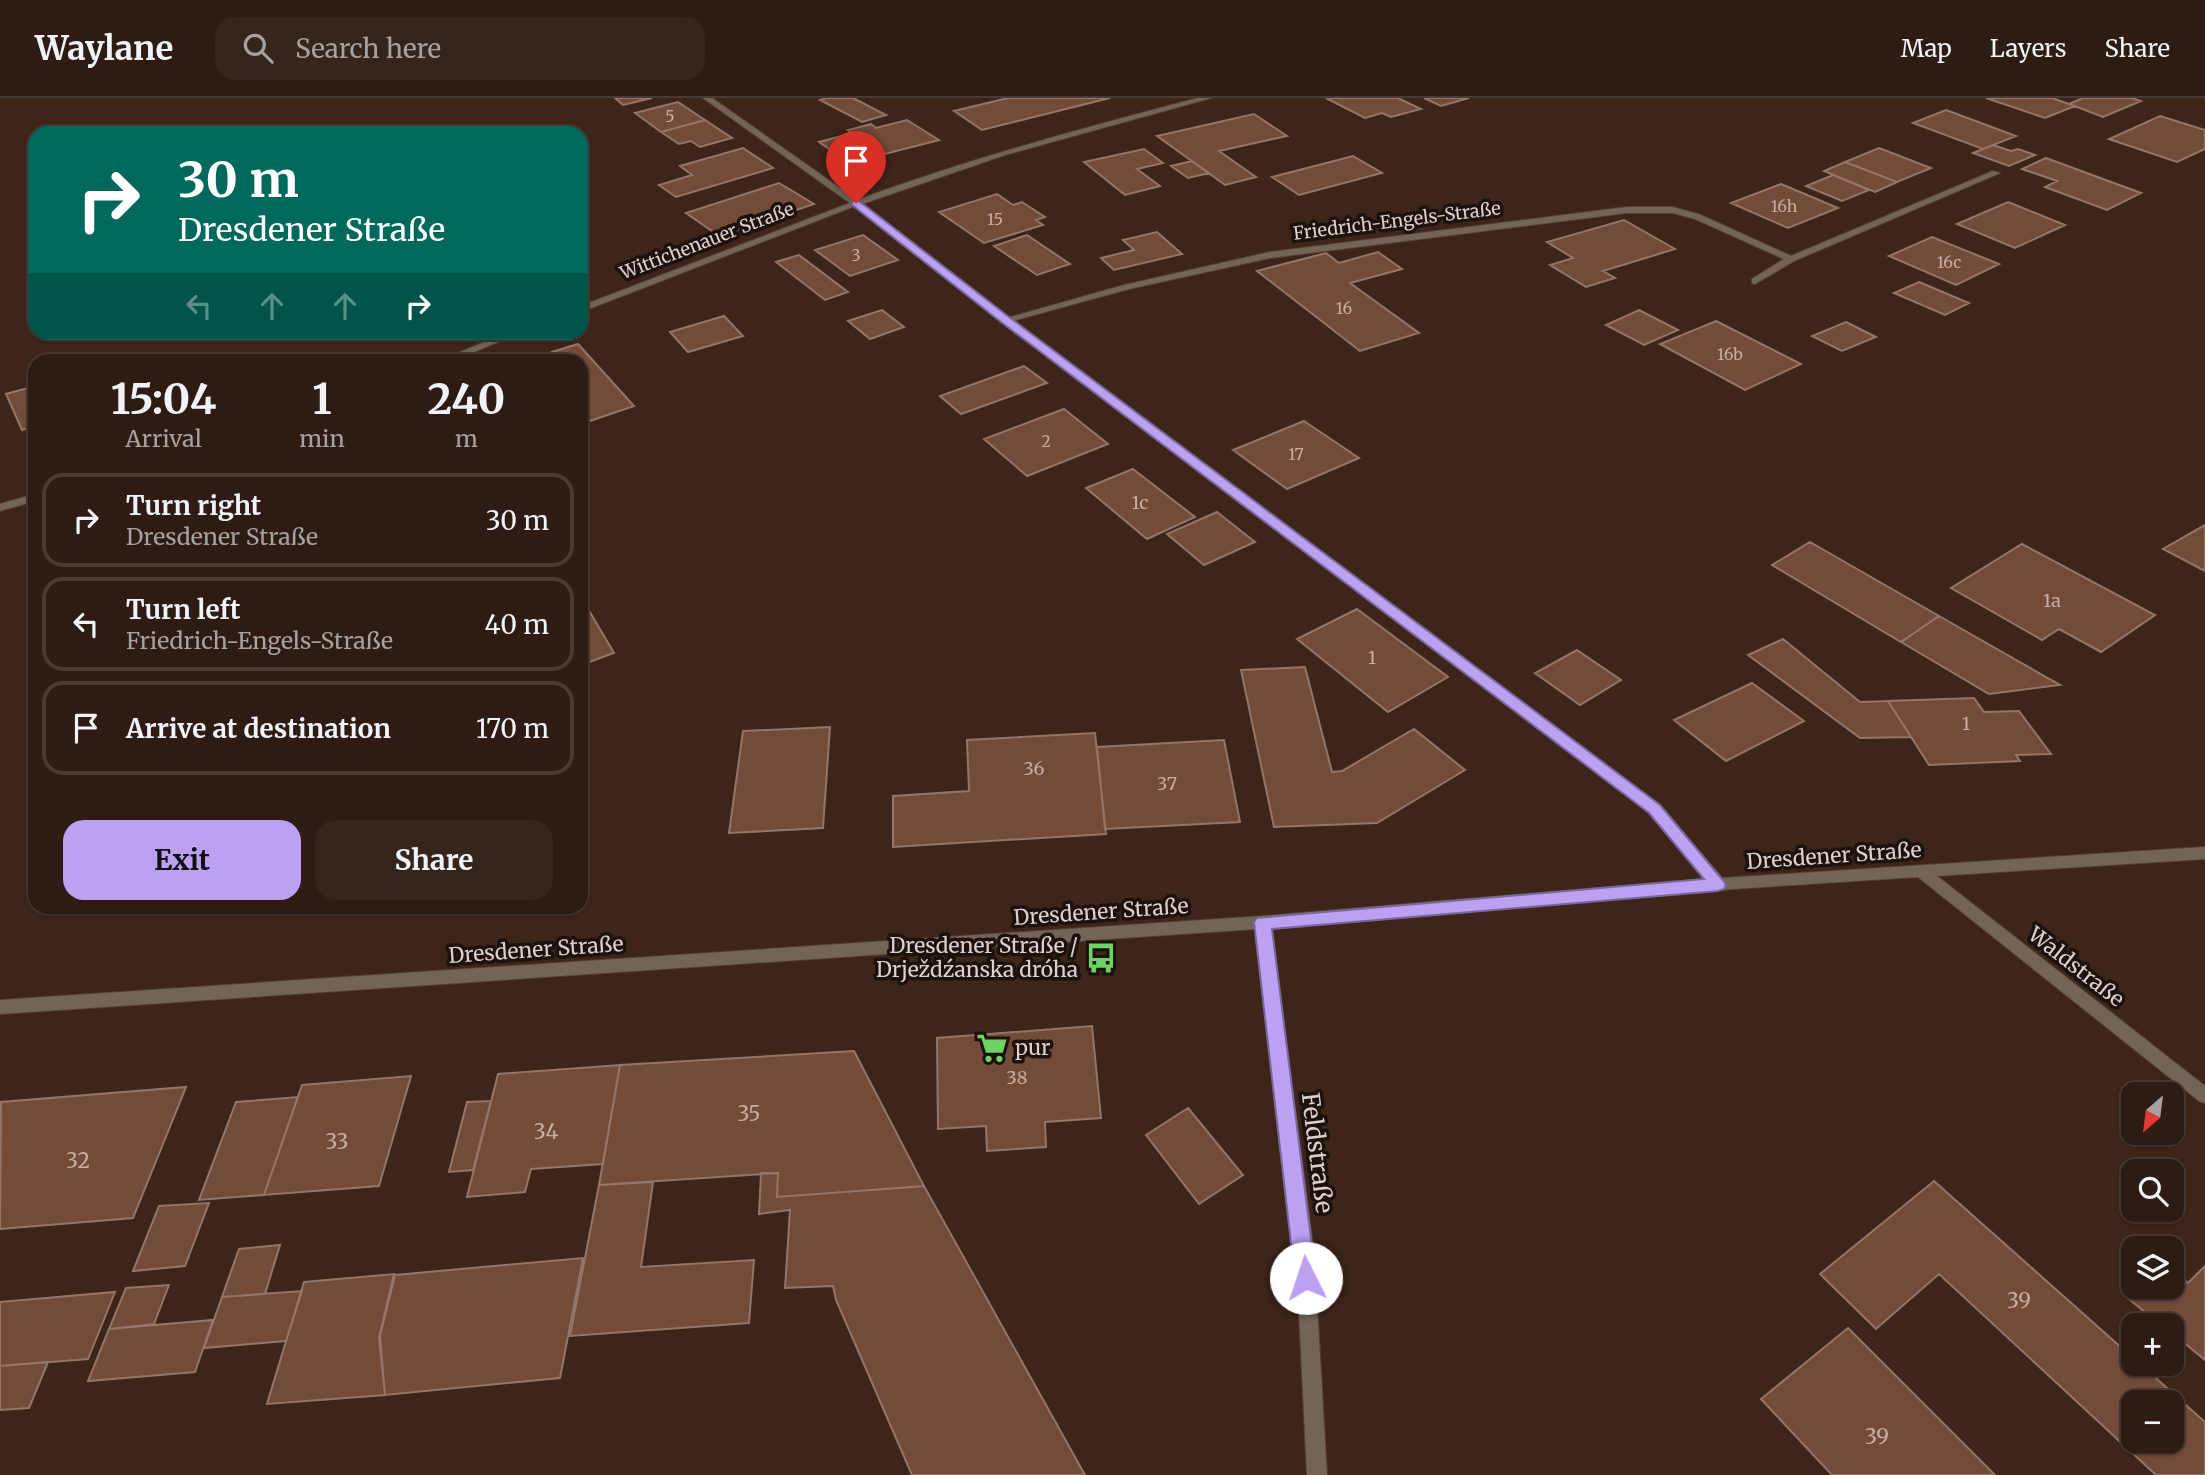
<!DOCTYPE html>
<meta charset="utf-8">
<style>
:root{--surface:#2e1c14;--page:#36251d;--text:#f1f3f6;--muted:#a7a1a0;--line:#493a34;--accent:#bca0f2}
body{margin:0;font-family:Merriweather,serif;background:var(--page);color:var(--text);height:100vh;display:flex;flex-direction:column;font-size:26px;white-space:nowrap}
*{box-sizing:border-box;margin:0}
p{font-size:23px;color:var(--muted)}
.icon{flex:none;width:38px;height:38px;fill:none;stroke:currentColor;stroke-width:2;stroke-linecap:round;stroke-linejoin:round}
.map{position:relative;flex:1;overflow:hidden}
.drawer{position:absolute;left:28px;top:256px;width:560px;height:560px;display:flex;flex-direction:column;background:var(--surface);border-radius:21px;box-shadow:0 2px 5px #0004,0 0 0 2px var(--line)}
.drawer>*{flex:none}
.banner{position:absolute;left:28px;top:28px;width:560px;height:214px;border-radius:21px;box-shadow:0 2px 5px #0004,0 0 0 2px var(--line);background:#00695c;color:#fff;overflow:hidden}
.needle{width:46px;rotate:208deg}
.tools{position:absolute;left:2121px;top:984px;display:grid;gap:14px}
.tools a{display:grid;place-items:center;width:63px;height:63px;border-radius:14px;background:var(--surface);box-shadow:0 2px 5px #0004,0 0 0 2px var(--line);font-size:35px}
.pin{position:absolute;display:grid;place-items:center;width:60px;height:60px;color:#fff;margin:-72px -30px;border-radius:50% 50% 50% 0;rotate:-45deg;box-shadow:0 0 7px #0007}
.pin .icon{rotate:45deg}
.me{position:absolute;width:77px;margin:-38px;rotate:356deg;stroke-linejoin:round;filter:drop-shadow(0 0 5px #0008)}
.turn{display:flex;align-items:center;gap:24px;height:147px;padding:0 35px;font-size:32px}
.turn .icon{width:91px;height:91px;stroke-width:2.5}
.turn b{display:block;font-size:49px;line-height:60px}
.lanes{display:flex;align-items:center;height:66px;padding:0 35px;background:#0003;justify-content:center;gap:35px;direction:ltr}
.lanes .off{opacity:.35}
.eta{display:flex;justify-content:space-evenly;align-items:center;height:119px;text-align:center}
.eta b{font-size:42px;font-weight:700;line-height:49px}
.cta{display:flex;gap:14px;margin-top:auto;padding:14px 35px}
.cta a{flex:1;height:80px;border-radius:21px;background:var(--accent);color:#111;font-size:28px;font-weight:700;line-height:80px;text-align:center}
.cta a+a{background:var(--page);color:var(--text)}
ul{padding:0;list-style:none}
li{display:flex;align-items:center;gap:21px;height:94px;margin:0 14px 10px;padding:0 21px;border:4px solid var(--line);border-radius:21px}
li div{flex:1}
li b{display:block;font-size:26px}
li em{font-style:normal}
header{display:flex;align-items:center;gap:42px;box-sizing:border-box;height:98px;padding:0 35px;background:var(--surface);border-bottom:2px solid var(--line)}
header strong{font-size:33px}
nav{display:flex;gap:38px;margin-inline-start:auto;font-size:24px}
.search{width:490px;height:63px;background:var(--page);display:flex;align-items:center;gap:18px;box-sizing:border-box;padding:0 24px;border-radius:21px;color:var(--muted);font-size:26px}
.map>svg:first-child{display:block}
</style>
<header>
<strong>Waylane</strong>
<div class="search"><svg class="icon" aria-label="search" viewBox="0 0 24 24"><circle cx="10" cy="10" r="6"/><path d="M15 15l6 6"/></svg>Search here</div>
<nav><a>Map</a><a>Layers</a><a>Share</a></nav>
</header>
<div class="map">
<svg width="2205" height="1377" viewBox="0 0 2205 1377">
<rect width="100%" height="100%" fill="#3d251a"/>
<path fill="#734b39" stroke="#937669" stroke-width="2" fill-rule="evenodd" d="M615 0H652L623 7Z
M827 0H853L886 17 862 24 820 2Z
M1008 0H1110L982 32 954 13Z
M1326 0H1398L1421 11 1391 19 1382 15 1365 20Z
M1424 0H1469L1441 8Z
M1986 0H2052L2075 8 2045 20Z
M2083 0H2132L2141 3 2103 19 2069 6Z
M678 4 705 22 661 34 635 15Z
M1946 12 2016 38 1983 51 1913 25Z
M1254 16 1287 38 1219 53 1256 79 1225 87 1157 38Z
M2160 18 2205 32V51L2177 64 2109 41Z
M705 22 732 40 700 49 691 43 679 46 661 34Z
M907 22 939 42 861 62 859 65 841 64 843 61 819 44 853 35 848 32 871 26 876 30Z
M1993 47 2011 53 2018 51 2035 57 2009 68 1973 55Z
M743 50 773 70 676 99 659 87 692 77 680 68Z
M1879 50 1931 70 1897 84 1845 64Z
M1144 51 1163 65 1137 71 1160 88 1125 97 1084 64Z
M1353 58 1382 75 1299 97 1272 79Z
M2046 60 2141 95 2107 112 2045 89 2057 83 2022 71Z
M1192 63 1209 75 1188 80 1171 68Z
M1845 64 1897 84 1875 94 1824 73Z
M1833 77 1869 92 1842 103 1806 88Z
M779 85 814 106 719 138 686 115Z
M1781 86 1838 110 1788 130 1731 105Z
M997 96 1013 107 1022 104 1045 119 1036 122 1043 127 984 145 939 114Z
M2008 104 2065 127 2015 150 1957 126Z
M1624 122 1675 151 1603 173 1615 180 1586 189 1550 167 1573 160 1547 144Z
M1157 134 1182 156 1114 172 1101 160 1134 152 1123 142Z
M863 137 898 162 850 178 815 152Z
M1027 137 1070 166 1037 177 994 148Z
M1932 139 1989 162 1999 166 1956 187 1889 158Z
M1378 154 1402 171 1350 185 1419 235 1360 253 1257 173 1326 155 1339 165Z
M799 157 848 194 825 202 776 164Z
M1919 184 1969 205 1945 217 1894 195Z
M882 212 904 229 870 241 848 223Z
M1639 212 1678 232 1644 247 1606 227Z
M724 218 743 238 688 254 670 234Z
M1716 223 1801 266 1745 292 1660 246Z
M1846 224 1876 239 1842 253 1812 238Z
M578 246 634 308 581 326V299L588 297 581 288V262H559L552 254Z
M1024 268 1047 285 961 316 940 298Z
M35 288V328L22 332 6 296Z
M1064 311 1108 346 1027 378 984 341Z
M1304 323 1359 360 1287 391 1233 352Z
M1133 371 1195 419 1147 441 1086 390Z
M1217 414 1255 444 1204 467 1167 436Z
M2205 427V473L2163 451Z
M1810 444 1939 518 1901 544 1772 467Z
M2022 446 2155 517 2101 554 2059 531 2042 542 1951 490Z
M581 499 614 555 581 567Z
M1357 511 1448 579 1388 614 1297 541Z
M1939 518 2060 587 1989 596 1901 544Z
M1783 541 1860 604 1888 603 1911 639 1860 640 1748 557Z
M1577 552 1621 582 1580 607 1535 575Z
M1305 569 1332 674 1342 673 1414 631 1465 672 1377 725 1274 729 1241 572Z
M1752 585 1804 623 1726 663 1674 622Z
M1974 600 1984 614 2019 613 2051 656 2016 657 2020 663 1929 667 1888 603Z
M830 629 823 730 729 735 743 633Z
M1095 635 1106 736 893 749V698L969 693 967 642Z
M1224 642 1240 724 1105 731 1097 649Z
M1092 928 1101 1020 1045 1024 1046 1049 987 1053 986 1028 938 1031 937 940Z
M854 953 924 1088 777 1099 778 1075 599 1087 620 967Z
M620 967 603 1066 531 1071 525 1094 467 1099 498 976Z
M411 978 379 1088 264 1097 302 987Z
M186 989 133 1120 0 1131 1 1004Z
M298 999 264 1097 199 1102 236 1004Z
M491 1003 473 1072 449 1074 467 1004Z
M1188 1010 1243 1077 1199 1106 1146 1037Z
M761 1075H778L777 1099 924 1088 1085 1377H912L836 1202 833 1188 785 1190 790 1112 759 1116Z
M1934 1083 2133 1260V1265H2139L2205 1324V1377H2156L1939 1176 1876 1231 1820 1176ZM2133 1304H2172V1342H2133Z
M653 1084 641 1169 754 1162 749 1225 570 1238 599 1087Z
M209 1105 185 1168 133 1173 159 1108Z
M280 1147 265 1196 222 1199 239 1151Z
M583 1160 560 1280 385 1297 380 1238 395 1177Z
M2205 1168V1262L2172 1235V1227H2161L2125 1198 2134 1188H2172V1172L2188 1185Z
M394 1176 379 1240 385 1297 267 1306 304 1184Z
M169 1187 154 1226 109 1231 126 1190Z
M302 1193 286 1243 204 1250 222 1199Z
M115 1194 88 1261 0 1268V1204Z
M213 1222 195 1274 88 1283 109 1231Z
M1848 1230 1995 1377H1832L1761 1301Z
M48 1264 29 1310 0 1312V1268Z"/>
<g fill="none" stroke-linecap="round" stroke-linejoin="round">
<g stroke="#574036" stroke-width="2">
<path id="service" d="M1993 73 2000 75 1794 163 1755 186 1752 185V181L1784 161 1695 121 1673 115H1627L1270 160 1129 191 1005 225 1000 222 1124 187 1270 154 1627 109H1673L1701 117 1791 158Z"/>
</g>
<g stroke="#574036" stroke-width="2">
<path id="minor" d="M703 0H712L857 102C969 61 1083 30 1198 0H1211L1005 57 862 106 1008 220 1660 707 1722 780 2205 749V761L1937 778 2205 988V1005L2199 1003 1918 779 1718 792 1271 829 1314 1155 1327 1377H1307L1296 1155 1256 831 0 916V902L1263 818 1705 781 1650 715 1002 224 855 108 581 214V208L850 105Z
M509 234H523L454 262H441Z
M35 396V403L0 413V406Z"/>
</g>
<use href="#service" fill="#736457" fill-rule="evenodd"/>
<use href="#minor" fill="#736457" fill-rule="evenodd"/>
</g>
<path fill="#bca0f2" stroke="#7a689d" stroke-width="2" d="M852 103H859L1009 219 1660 707 1726 786 1724 791 1718 793 1272 831 1316 1180 1313 1187 1306 1190 1298 1187 1295 1180 1254 824 1257 820 1704 781 1649 715 1001 224 852 107Z"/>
<defs>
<g id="bus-bare" transform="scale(2.415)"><path d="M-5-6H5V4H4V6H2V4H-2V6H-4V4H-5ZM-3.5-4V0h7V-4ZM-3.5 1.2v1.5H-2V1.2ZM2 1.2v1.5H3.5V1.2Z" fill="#6dd361" stroke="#1c120d" stroke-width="2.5" paint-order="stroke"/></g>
<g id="supermarket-bare" transform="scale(2.415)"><path d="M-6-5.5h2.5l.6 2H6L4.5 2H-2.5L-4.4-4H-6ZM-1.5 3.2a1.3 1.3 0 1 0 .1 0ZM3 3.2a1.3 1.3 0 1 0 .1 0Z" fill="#6dd361" stroke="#1c120d" stroke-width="2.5" paint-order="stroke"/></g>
</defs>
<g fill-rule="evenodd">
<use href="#bus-bare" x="1101" y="860"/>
<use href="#supermarket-bare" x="992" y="950"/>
</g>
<g text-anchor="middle" stroke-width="7" stroke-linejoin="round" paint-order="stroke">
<g font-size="16" fill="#c5aea4">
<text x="670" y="24">5</text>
<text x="1784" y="114">16h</text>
<text x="995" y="127">15</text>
<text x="856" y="163">3</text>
<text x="1949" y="170">16c</text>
<text x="1344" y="216">16</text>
<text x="1730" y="262">16b</text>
<text x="1046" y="349">2</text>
<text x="1296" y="362">17</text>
</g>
<g font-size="18" fill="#e0cfc8" stroke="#1c120d">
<text transform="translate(1397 123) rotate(-7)" y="6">Friedrich-Engels-Straße</text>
<text transform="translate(707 143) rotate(-21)" y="6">Wittichenauer Straße</text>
</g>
<g font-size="18" fill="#c5aea4">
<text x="1140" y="411">1c</text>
<text x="2052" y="509">1a</text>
<text x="1372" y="566">1</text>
<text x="1966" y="632">1</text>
<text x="1034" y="677">36</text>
<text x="1167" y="692">37</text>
<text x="1017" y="986">38</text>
</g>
<g font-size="21" fill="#e0cfc8" stroke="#1c120d">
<text transform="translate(1834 758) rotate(-4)" y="7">Dresdener Straße</text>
<text transform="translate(1101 814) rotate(-4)" y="7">Dresdener Straße</text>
<text transform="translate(536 852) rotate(-4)" y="7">Dresdener Straße</text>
<text transform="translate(2076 869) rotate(38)" y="7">Waldstraße</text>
</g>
<g font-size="21" fill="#e0cfc8" stroke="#1c120d" text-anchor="end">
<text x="1078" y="855">Dresdener Straße /<tspan x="1078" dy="24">Drježdźanska dróha</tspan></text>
<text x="1015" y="957" text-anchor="start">pur</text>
</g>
<g font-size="21" fill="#c5aea4">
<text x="749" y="1023">35</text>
<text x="546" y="1041">34</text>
<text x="337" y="1051">33</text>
<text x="78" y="1070">32</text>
<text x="2019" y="1210">39</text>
<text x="1877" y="1346">39</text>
</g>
<g font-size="24" fill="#e0cfc8" stroke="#1c120d">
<text transform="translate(1317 1055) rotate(83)" y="8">Feldstraße</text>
</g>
</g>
</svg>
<div class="tools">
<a><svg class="needle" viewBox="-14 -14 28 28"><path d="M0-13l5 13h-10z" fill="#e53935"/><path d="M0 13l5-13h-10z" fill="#a7a1a0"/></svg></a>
<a><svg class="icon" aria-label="search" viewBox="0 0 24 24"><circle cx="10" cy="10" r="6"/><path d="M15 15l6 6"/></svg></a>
<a><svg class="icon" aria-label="layers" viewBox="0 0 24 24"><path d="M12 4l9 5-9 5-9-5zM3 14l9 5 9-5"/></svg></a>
<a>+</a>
<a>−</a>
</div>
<div class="pin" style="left:856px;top:105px;background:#d93025"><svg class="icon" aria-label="arrive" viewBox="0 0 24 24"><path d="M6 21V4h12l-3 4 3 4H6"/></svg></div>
<svg class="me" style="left:1306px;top:1180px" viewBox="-20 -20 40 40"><circle r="19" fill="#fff"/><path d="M0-13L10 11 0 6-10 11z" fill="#bca0f2"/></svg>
<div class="banner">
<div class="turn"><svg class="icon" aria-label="right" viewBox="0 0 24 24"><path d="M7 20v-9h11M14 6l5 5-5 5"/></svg><div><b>30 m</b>Dresdener Straße</div></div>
<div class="lanes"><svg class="icon off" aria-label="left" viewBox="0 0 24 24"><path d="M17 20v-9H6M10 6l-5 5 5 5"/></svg><svg class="icon off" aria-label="ahead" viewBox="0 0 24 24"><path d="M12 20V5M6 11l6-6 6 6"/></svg><svg class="icon off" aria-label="ahead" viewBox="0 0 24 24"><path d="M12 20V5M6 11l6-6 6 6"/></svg><svg class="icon" aria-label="right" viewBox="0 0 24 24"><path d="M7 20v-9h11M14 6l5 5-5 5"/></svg></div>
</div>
<section class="drawer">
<div class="eta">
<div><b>15:04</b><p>Arrival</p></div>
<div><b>1</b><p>min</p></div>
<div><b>240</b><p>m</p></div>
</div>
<ul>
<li><svg class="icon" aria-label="right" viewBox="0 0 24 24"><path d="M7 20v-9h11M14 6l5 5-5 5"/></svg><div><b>Turn right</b><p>Dresdener Straße</p></div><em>30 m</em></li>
<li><svg class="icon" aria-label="left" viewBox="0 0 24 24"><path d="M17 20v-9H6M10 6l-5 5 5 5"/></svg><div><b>Turn left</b><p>Friedrich-Engels-Straße</p></div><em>40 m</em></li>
<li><svg class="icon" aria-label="arrive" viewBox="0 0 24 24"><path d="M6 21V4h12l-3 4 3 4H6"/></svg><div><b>Arrive at destination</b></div><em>170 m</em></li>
</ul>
<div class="cta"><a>Exit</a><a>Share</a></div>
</section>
</div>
